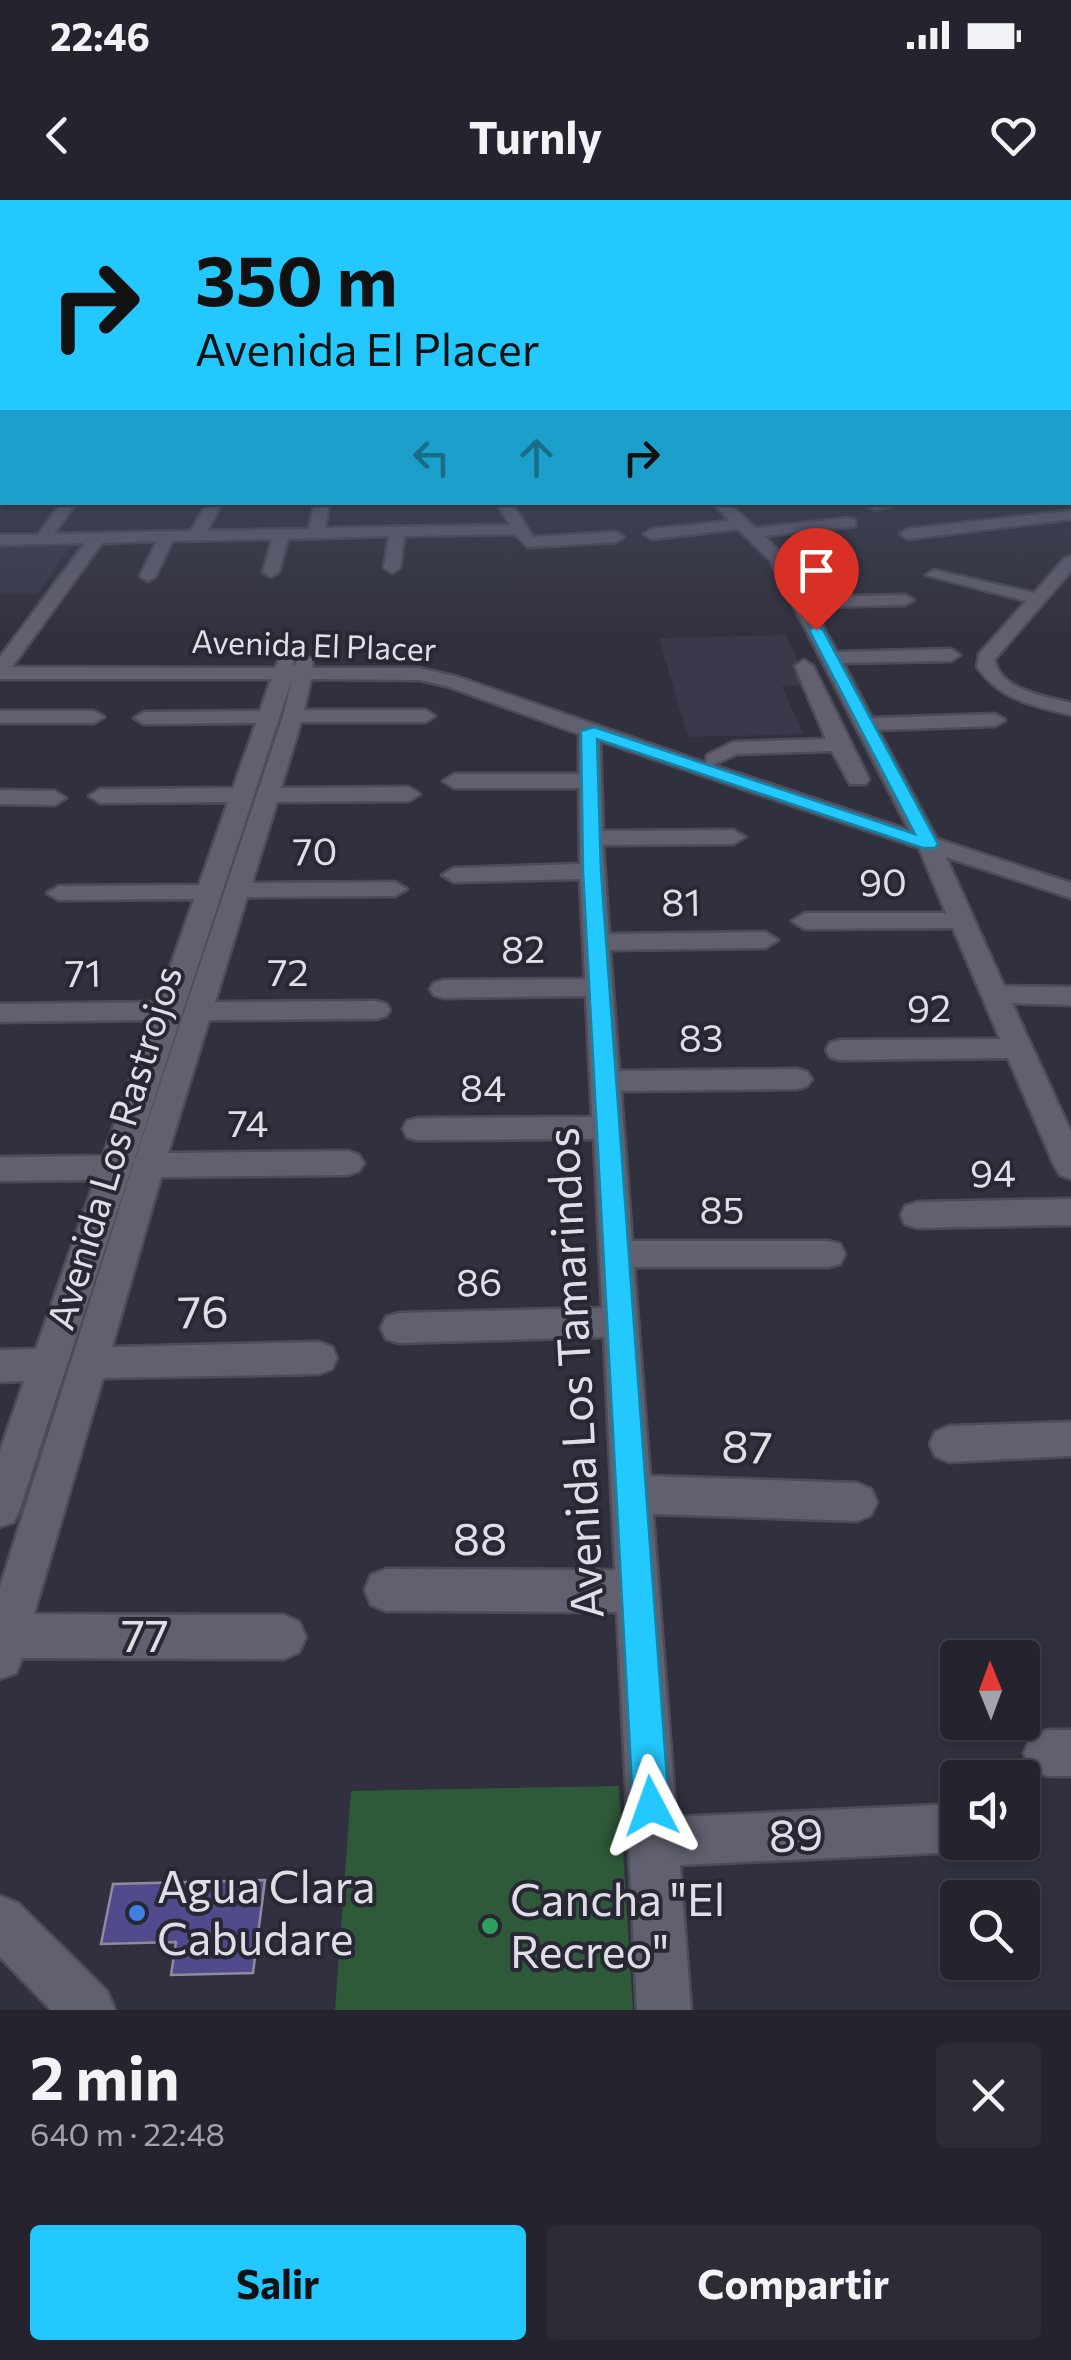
<!DOCTYPE html>
<html lang="es">
<meta charset="utf-8">
<style>
:root{--surface:#25242e;--page:#2d2c36;--text:#f1f3f6;--muted:#a3a4aa;--line:#42414a;--accent:#23c9fe}
body{margin:0;font-family:Commissioner,sans-serif;background:var(--page);color:var(--text);height:100vh;display:flex;flex-direction:column;font-size:38px;white-space:nowrap}
*{box-sizing:border-box;margin:0}
p{font-size:32px;color:var(--muted)}
.icon{flex:none;width:55px;height:55px;fill:none;stroke:currentColor;stroke-width:2;stroke-linecap:round;stroke-linejoin:round}
.map{position:relative;height:1810px;overflow:hidden}
.drawer{display:flex;flex-direction:column;background:var(--surface);flex:1}
.drawer>*{flex:none}
.guide{position:absolute;left:0px;top:0px;width:1072px;height:305px;box-shadow:0 2px 8px #0004,0 0 0 2px var(--line);background:#23c9fe;color:#111;overflow:hidden}
.needle{width:65px;rotate:359deg}
.controls{position:absolute;left:940px;top:1440px;display:grid;gap:20px}
.controls a{display:grid;place-items:center;width:100px;height:100px;border-radius:10px;background:var(--surface);box-shadow:0 2px 8px #0004,0 0 0 2px var(--line);font-size:50px}
.pin{position:absolute;display:grid;place-items:center;width:85px;height:85px;color:#fff;margin:-102px -42px;border-radius:50% 50% 50% 0;rotate:-45deg;box-shadow:0 0 10px #0007}
.pin .icon{rotate:45deg}
.me{position:absolute;width:110px;margin:-55px;rotate:356deg;stroke-linejoin:round;filter:drop-shadow(0 0 8px #0008)}
.turn{display:flex;align-items:center;gap:35px;height:210px;padding:0 30px;font-size:45px}
.turn .icon{width:130px;height:130px;stroke-width:2.5}
.turn b{display:block;font-size:70px;line-height:85px}
.lanes{display:flex;align-items:center;height:95px;padding:0 30px;background:#0003;justify-content:center;gap:50px;direction:ltr}
.lanes .off{opacity:.35}
.round{display:grid;place-items:center;flex:none;width:105px;height:105px;border-radius:10px;background:var(--page)}
.headline{display:flex;align-items:center;justify-content:space-between;height:170px;padding:0 30px}
h1{font-size:60px;font-weight:700;line-height:75px}
.cta{display:flex;gap:20px;margin-top:auto;padding:20px 30px}
.cta a{flex:1;height:115px;border-radius:10px;background:var(--accent);color:#111;font-size:40px;font-weight:700;line-height:115px;text-align:center}
.cta a+a{background:var(--page);color:var(--text)}
.status{display:flex;justify-content:space-between;align-items:center;height:70px;padding:0 50px;background:var(--surface);direction:ltr}
.status svg{height:28px;fill:currentColor}
header{display:flex;justify-content:space-between;align-items:center;height:130px;padding:0 30px;background:var(--surface);font-size:45px;font-weight:700}
.map>svg:first-child{display:block}
</style>
<div class="status"><b>22:46</b><svg viewBox="0 0 49 12"><path d="M0 12V9h3v3zM5 12V6h3v6zM10 12V3h3v9zM15 12V0h3v12zM26 1h20v11H26zM47 4h2v5h-2z"/></svg></div>
<header><svg class="icon" aria-label="back" viewBox="0 0 24 24"><path d="M15 5l-7 7 7 7"/></svg>Turnly<svg class="icon" aria-label="heart" viewBox="0 0 24 24"><path d="M12 20l-8-8c-3-5 5-10 8-4 3-6 11-1 8 4z"/></svg></header>
<div class="map">
<svg width="1071" height="1810" viewBox="0 0 1071 1810">
<rect width="100%" height="100%" fill="#31303e"/>
<path fill="#3a394c" d="M0 346H71L37 394H0Z
M786 435 809 485 782 486 803 534 688 537 659 438Z"/>
<path fill="#2f5a39" d="M619 1586 633 1810H335L351 1591Z"/>
<path fill="#514a8d" stroke="#8c8c9c" stroke-width="2.5" d="M265 1680 253 1773 171 1775 176 1742 101 1744 113 1684Z"/>
<g fill="none" stroke-linecap="round" stroke-linejoin="round">
<g stroke="#4c4b57" stroke-width="5">
<path id="minor" d="M1070 202H1071V210H1070Z
M1070 225H1071L1070 234Z
M1070 252H1071V260H1070Z
M1070 285H1071V293H1070Z
M208 302 222 303 207 331 309 329 315 302 329 303 325 328 510 325 496 302H511L533 337 616 332 624 337 616 342 528 347 515 334 404 336 400 368 392 373 384 368 389 336 288 339 279 372 271 377 263 372 272 339 172 341 156 376 148 381 140 376 157 341 102 343 12 467 275 468 279 459H293L294 468 298 458H312L313 468H419L458 477 706 563 707 555 733 542 826 539 795 466 804 460 813 466 869 579 866 584H850L832 551 737 554 713 565 909 630 770 360 738 329 652 339 644 334 652 329 730 321 712 302H728L755 328 850 318 855 320V326L764 336 783 355 807 397 905 395 914 400 905 405 812 407 837 452 951 449 960 455 951 461 843 463 872 518 995 514 1005 520 995 526 878 530 937 639 1071 683V698L946 657 1004 786 1071 787V805L1012 803 1071 932V979L1060 975 1055 967 1008 858 840 860 830 857 826 850 830 843 840 840 1000 839 953 728 805 729 792 721 805 713H946L919 648 600 541 603 631 733 630 745 637 733 644 603 645 609 734 765 732 778 740 765 748 610 750 619 871 797 869 807 872 812 879 807 886 797 889 621 891 632 1041H828L840 1044 845 1054 840 1064 828 1067H634L650 1276 857 1283 871 1289 877 1302 871 1315 857 1321 653 1314 676 1617 938 1605 955 1612V1646L938 1653 680 1665 691 1810H637L617 1412 386 1411 371 1405 365 1390 371 1375 386 1369 615 1370 604 1137 399 1143 386 1139 381 1128 386 1117 399 1113 602 1108 594 939 418 940 407 937 403 929 407 921 418 918 592 917 586 796 444 798 434 795 430 789 434 783 444 780 585 779 580 679 454 682 442 675 454 668 580 664 579 588H454L443 581 454 574H579V534L446 486 419 480 311 479 304 510H425L435 516 425 522H301L281 588 409 587 420 594 409 601 277 602 252 683 395 682 407 689 395 696 247 697 215 802 376 801 386 804 390 810 386 816 376 819 209 820 168 953 348 951 359 955 364 963 359 971 348 975 161 977 112 1147 319 1142 332 1147 337 1158 332 1169 319 1174 103 1178 34 1414 284 1415 299 1422 306 1437 299 1452 284 1459 22 1458 16 1473 0 1479V1387L133 965 283 516 292 479 20 1308 14 1322 0 1327V1251L24 1181 0 1182V1150L36 1149 95 980 0 981V957L103 956 151 820 0 822V804L158 802 194 699 59 700 47 693 59 686 199 685 228 602 100 603 89 596 100 589 233 588 256 523 144 524 134 518 144 512 260 511 271 479H0V457L85 343 0 345V335H38L61 304 66 303 73 307 54 334 191 331Z
M871 302H908L875 310 868 306Z
M1071 311V319L908 339 900 334 908 329Z
M1071 356V371L995 459C997 489 1047 497 1071 503V515C1034 506 1000 500 977 467L979 454 1026 401 926 375 934 370 1034 393 1065 358Z
M0 511H94L104 517 94 523H0Z
M0 590 55 591 66 598 55 605 0 604Z
M1071 999V1025L917 1028 905 1024 901 1015 905 1006 917 1002Z
M1071 1222V1256L949 1262 935 1256 930 1244 935 1232 949 1226Z
M1047 1530H1071V1576H1047L1031 1569 1024 1553 1031 1537Z
M0 1696 18 1703 107 1791 115 1810H51L0 1757Z"/>
</g>
<use href="#minor" fill="#61606f" fill-rule="evenodd"/>
</g>
<linearGradient id="sky" x2="0" y2="1"><stop stop-color="#1b1a22"/><stop offset="0.42" stop-color="#484e63"/><stop offset="1" stop-color="#484e63" stop-opacity="0"/></linearGradient>
<rect width="1071" height="440" fill="url(#sky)"/>
<path fill="#23c9fe" stroke="#1783a5" stroke-width="2.5" d="M816 426 823 430 938 644 935 648H923L597 539 601 671 669 1606 664 1619 651 1624 638 1619 633 1606 583 671 581 531 594 527 915 634 809 430Z"/>
<circle fill="#3f7fe0" stroke="#282734" stroke-width="4" cx="137" cy="1713" r="10"/>
<circle fill="#2e9e5b" stroke="#282734" stroke-width="4" cx="490" cy="1726" r="10"/>
<g text-anchor="middle" stroke-width="8" stroke-linejoin="round" paint-order="stroke">
<g font-size="32" fill="#dfdee7" stroke="#282734">
<text transform="translate(314 446) rotate(2)" y="11">Avenida El Placer</text>
</g>
<g font-size="38" fill="#dfdee7" stroke="#282734">
<text transform="translate(315 652) rotate(-1)" y="13">70</text>
<text transform="translate(883 683) rotate(-1)" y="13">90</text>
<text transform="translate(681 703) rotate(-1)" y="13">81</text>
<text transform="translate(523 750) rotate(-1)" y="13">82</text>
<text x="288" y="786">72</text>
<text transform="translate(83 774) rotate(-1)" y="13">71</text>
<text transform="translate(929 809) rotate(-1)" y="13">92</text>
<text x="701" y="852">83</text>
<text x="483" y="902">84</text>
<text x="248" y="937">74</text>
<text transform="translate(115 948) rotate(-73)" y="13">Avenida Los Rastrojos</text>
<text transform="translate(993 974) rotate(-1)" y="13">94</text>
<text x="722" y="1024">85</text>
<text transform="translate(479 1083) rotate(-1)" y="13">86</text>
</g>
<g font-size="45" fill="#dfdee7" stroke="#282734">
<text transform="translate(203 1112) rotate(-1)" y="16">76</text>
<text transform="translate(575 1173) rotate(-93)" y="16">Avenida Los Tamarindos</text>
<text transform="translate(747 1247) rotate(3)" y="16">87</text>
<text x="480" y="1355">88</text>
<text x="145" y="1452">77</text>
<text transform="translate(796 1635) rotate(-3)" y="16">89</text>
</g>
<g font-size="45" fill="#dfdee7" stroke="#282734" text-anchor="start">
<text x="157" y="1703">Agua Clara<tspan x="157" dy="52">Cabudare</tspan></text>
<text x="510" y="1716">Cancha "El<tspan x="510" dy="52">Recreo"</tspan></text>
</g>
</g>
</svg>
<div class="controls">
<a><svg class="needle" viewBox="-14 -14 28 28"><path d="M0-13l5 13h-10z" fill="#e53935"/><path d="M0 13l5-13h-10z" fill="#a3a4aa"/></svg></a>
<a><svg class="icon" aria-label="sound" viewBox="0 0 24 24"><path d="M4 9h4l5-4v14l-5-4H4zM17 9q2 3 0 6"/></svg></a>
<a><svg class="icon" aria-label="search" viewBox="0 0 24 24"><circle cx="10" cy="10" r="6"/><path d="M15 15l6 6"/></svg></a>
</div>
<div class="pin" style="left:816px;top:430px;background:#d93025"><svg class="icon" aria-label="arrive" viewBox="0 0 24 24"><path d="M6 21V4h12l-3 4 3 4H6"/></svg></div>
<svg class="me" style="left:651px;top:1606px" viewBox="-20 -20 40 40"><path d="M0-17L14 15 0 8-14 15z" fill="#23c9fe" stroke="#fff" stroke-width="4"/></svg>
<div class="guide">
<div class="turn"><svg class="icon" aria-label="right" viewBox="0 0 24 24"><path d="M7 20v-9h11M14 6l5 5-5 5"/></svg><div><b>350 m</b>Avenida El Placer</div></div>
<div class="lanes"><svg class="icon off" aria-label="left" viewBox="0 0 24 24"><path d="M17 20v-9H6M10 6l-5 5 5 5"/></svg><svg class="icon off" aria-label="ahead" viewBox="0 0 24 24"><path d="M12 20V5M6 11l6-6 6 6"/></svg><svg class="icon" aria-label="right" viewBox="0 0 24 24"><path d="M7 20v-9h11M14 6l5 5-5 5"/></svg></div>
</div>
</div>
<section class="drawer">
<div class="headline"><div><h1>2 min</h1><p>640 m · 22:48</p></div><a class="round"><svg class="icon" aria-label="close" viewBox="0 0 24 24"><path d="M6 6l12 12M18 6L6 18"/></svg></a></div>
<div class="cta"><a>Salir</a><a>Compartir</a></div>
</section>
